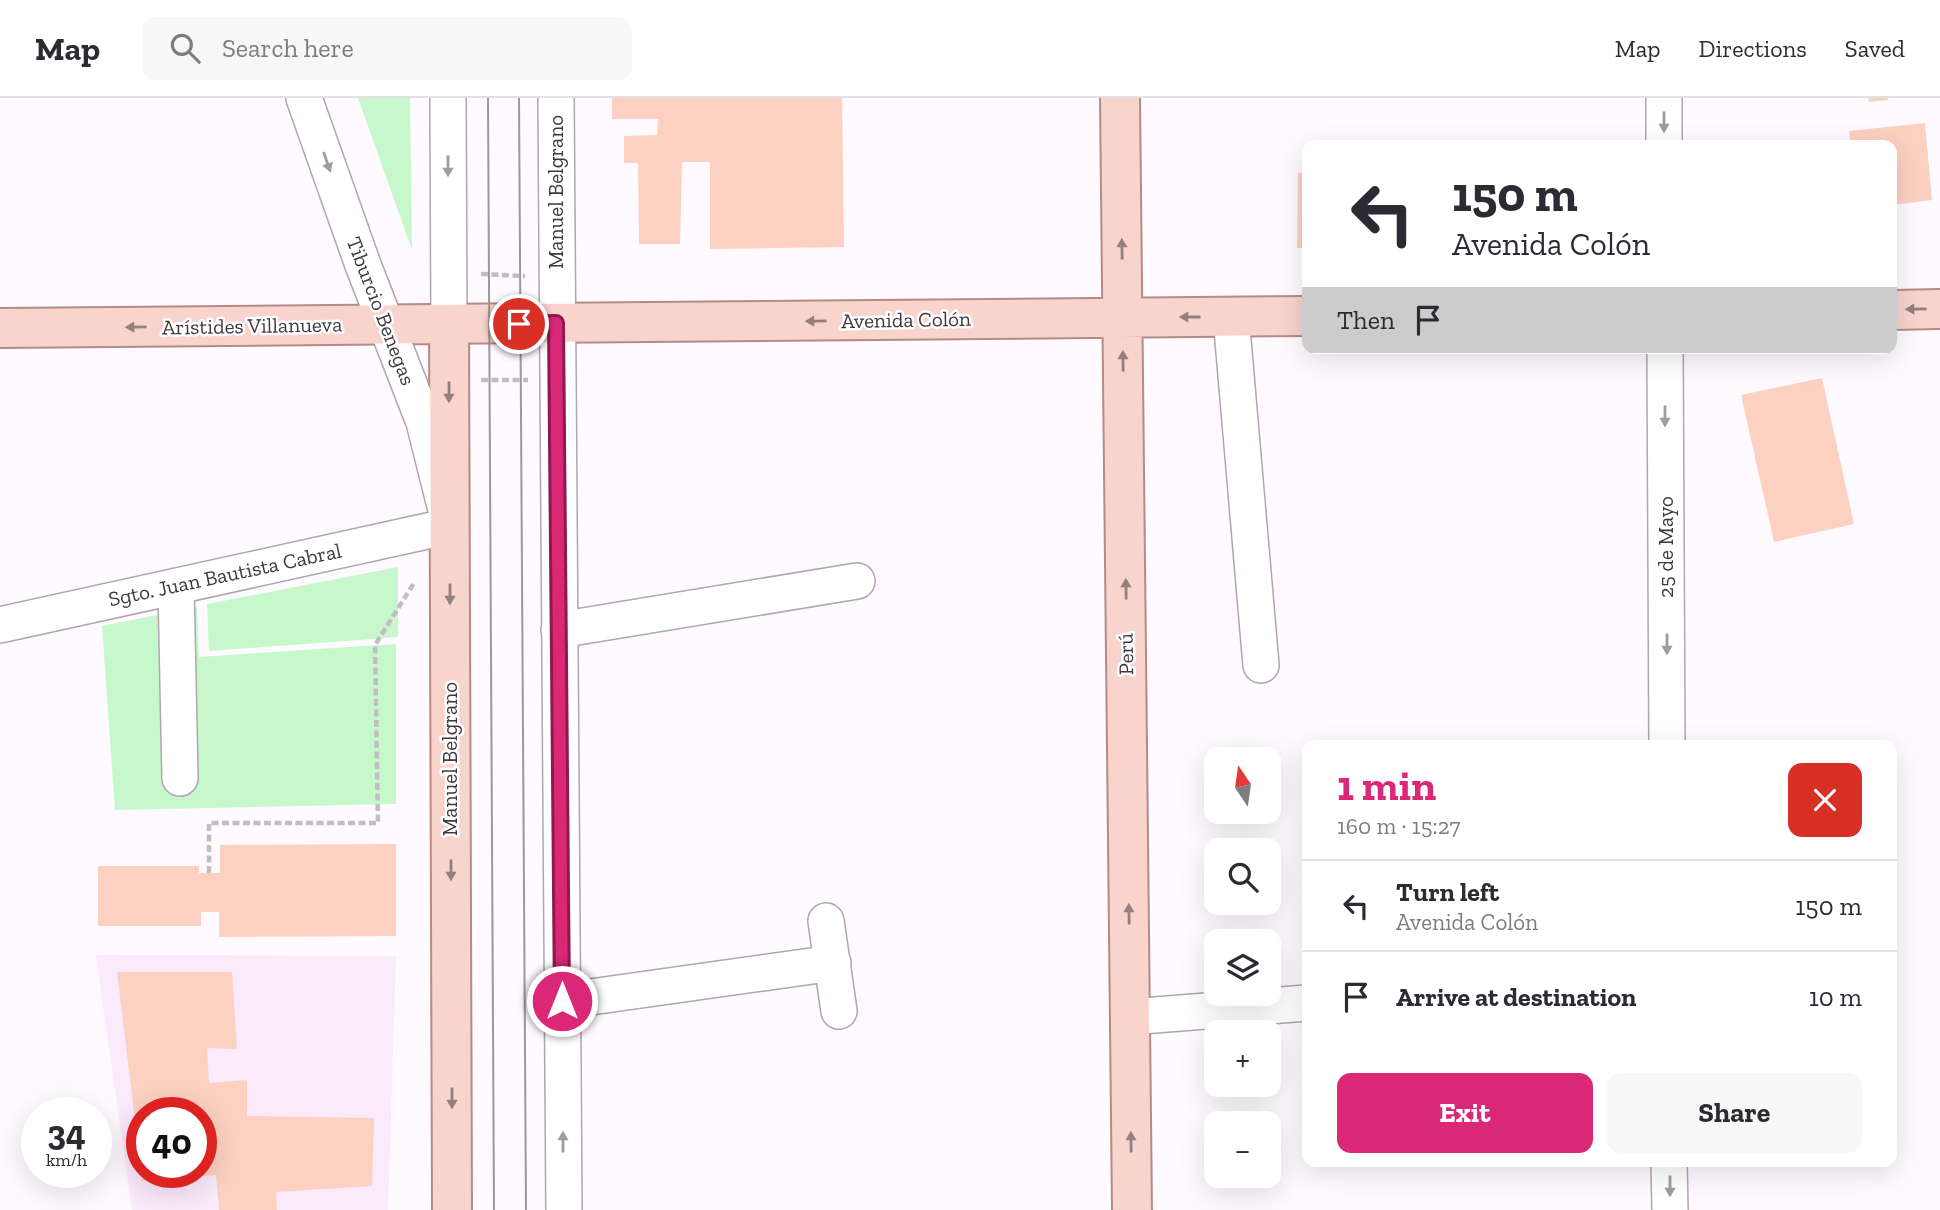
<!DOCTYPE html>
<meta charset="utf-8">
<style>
:root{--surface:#fff;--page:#f7f7f7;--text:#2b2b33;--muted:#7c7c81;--line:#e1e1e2;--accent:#db2777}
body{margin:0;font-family:"Zilla Slab",serif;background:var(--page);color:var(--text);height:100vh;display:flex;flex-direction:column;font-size:26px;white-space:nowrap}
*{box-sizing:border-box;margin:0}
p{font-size:23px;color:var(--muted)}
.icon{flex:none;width:38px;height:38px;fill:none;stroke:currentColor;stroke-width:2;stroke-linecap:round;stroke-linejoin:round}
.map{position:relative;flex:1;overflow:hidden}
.panel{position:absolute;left:1302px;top:642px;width:595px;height:427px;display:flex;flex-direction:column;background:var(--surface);border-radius:14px;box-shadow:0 7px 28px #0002}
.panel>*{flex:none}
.top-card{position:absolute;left:1302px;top:42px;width:595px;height:214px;border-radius:14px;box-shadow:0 7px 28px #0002;background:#fff;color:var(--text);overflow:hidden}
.needle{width:46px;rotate:347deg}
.buttons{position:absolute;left:1204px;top:649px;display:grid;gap:14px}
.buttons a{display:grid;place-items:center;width:77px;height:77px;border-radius:14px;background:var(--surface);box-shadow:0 7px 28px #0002;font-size:35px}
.speed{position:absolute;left:21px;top:999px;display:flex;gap:14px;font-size:35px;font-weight:700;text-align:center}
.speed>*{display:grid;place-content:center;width:91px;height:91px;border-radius:50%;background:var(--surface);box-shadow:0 7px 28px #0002;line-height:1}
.speed small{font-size:18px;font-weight:400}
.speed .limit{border:10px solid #d22;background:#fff;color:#111}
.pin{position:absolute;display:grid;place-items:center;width:60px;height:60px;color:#fff;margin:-30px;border:4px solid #fff;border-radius:50%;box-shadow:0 2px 7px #0007}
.me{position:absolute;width:77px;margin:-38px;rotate:0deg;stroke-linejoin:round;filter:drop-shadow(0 0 5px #0008)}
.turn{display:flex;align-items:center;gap:24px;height:147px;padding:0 35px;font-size:32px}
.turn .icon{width:91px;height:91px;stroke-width:2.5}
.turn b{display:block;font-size:49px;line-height:60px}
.then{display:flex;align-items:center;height:66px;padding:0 35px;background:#0003;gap:14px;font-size:26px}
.round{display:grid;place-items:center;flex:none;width:74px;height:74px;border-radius:14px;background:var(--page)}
.summary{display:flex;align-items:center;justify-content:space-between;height:119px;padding:0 35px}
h1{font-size:42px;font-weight:700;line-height:52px;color:var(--accent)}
.button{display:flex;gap:14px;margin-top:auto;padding:14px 35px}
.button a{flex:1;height:80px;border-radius:14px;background:var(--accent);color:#fff;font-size:28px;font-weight:700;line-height:80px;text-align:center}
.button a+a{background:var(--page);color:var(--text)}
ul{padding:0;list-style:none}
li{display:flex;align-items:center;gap:21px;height:91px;padding:0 35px;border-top:2px solid var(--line)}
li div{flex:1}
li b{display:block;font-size:26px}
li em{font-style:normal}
header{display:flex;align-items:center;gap:42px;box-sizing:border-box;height:98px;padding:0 35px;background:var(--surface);border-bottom:2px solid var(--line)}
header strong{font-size:33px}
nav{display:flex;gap:38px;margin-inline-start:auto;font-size:24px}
.search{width:490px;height:63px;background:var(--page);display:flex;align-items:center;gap:18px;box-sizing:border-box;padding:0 24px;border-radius:14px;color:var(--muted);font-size:26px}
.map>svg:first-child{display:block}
</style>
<header>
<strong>Map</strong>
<div class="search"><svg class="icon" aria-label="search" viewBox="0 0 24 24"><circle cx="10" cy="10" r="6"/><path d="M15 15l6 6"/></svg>Search here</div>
<nav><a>Map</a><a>Directions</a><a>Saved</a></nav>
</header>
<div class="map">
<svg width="1940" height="1112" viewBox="0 0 1940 1112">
<rect width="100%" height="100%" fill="#fefaff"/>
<path fill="#fbe9fc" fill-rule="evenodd" d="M96 857 396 858 388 1112H132ZM142 1015H201V1074H142Z"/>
<path fill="#c7f8cb" d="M358 0H410L412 152Z
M398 469V539L209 553 207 506Z
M197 509 199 559 396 546V706L115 712 102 528Z"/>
<path fill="#fcd1c1" d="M612 0H842L844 149 710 151V64H682L680 146H639L638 65H624V38L657 37 658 21H612Z
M1868 0H1888V2L1869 4Z
M1925 25 1932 102 1892 107V47H1851L1849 33Z
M1298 75H1307V150H1297Z
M1822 280 1854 426 1774 444 1741 297Z
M396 746V838L219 839V814H201V828H98V768H199V775H220V747Z
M117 874H232L237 951 207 950 209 985 247 982V1018L374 1020 372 1088 276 1094 277 1112H219L216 1077 142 1083 141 1074H201V1015H142L140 1063Z"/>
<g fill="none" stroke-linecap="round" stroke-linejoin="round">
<g stroke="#b0a5b1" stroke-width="38">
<path id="minor" d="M448 0 449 226
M556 0 564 1112
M1664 0V47
M1231 219 1261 567
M1665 250 1667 648
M176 488 180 680
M0 527 450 428 424 324 363 167 304 0
M559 532 857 483
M826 823 839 913
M562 903 833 865
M1130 919 1307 905
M1669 1064 1670 1112"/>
</g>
<g stroke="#b48b86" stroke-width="42">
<path id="major" d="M1120 0 1132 1112
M1892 212 1940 211
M449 226 452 1112
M0 230 1307 218"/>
</g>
<path stroke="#c1bdc2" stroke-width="4.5" stroke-dasharray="7 3.5" stroke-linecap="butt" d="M481 176 525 178
M481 282H528
M209 775V725H378L375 547 414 485"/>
<use href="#minor" stroke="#fff" stroke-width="35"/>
<use href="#major" stroke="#f8d4cd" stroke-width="38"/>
<path stroke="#9c979c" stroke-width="2" d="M488 0 494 1112
M519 0 526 1112"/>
</g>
<defs><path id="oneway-solid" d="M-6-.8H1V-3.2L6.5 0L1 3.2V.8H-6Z" transform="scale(1.75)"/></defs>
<g fill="#9e9c9e">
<use href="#oneway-solid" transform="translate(1664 24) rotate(90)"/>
<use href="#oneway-solid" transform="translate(327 64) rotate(71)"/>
<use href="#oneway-solid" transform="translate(448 68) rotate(90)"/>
<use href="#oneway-solid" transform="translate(1665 318) rotate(90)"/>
<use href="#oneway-solid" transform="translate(1667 546) rotate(90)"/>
<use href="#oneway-solid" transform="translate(563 1044) rotate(-90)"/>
<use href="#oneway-solid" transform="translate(1670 1088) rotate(90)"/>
</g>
<g fill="#927f7e">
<use href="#oneway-solid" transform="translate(1122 151) rotate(-91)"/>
<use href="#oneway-solid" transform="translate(1916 211) rotate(179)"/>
<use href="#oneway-solid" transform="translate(1190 219) rotate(180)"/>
<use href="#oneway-solid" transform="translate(816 223) rotate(179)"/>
<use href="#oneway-solid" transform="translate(136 229) rotate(179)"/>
<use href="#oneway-solid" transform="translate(1123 263) rotate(-91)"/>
<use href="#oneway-solid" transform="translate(449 294) rotate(90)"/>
<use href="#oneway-solid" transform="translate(1126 491) rotate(-91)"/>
<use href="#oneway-solid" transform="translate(450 496) rotate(90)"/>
<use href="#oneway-solid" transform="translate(451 772) rotate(90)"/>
<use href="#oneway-solid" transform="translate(1129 816) rotate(-91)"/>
<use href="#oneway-solid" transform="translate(452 1000) rotate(90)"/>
<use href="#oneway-solid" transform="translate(1131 1044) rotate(-91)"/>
</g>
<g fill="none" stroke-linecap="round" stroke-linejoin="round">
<g stroke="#8e194d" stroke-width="18">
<path id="route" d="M519 226 556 225 562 903"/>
</g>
<use href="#route" stroke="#db2777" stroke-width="12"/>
</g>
<g text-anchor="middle" stroke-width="5" stroke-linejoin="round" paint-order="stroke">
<g font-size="21" fill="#3e393e" stroke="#fff">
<text transform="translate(556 94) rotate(-90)" y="7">Manuel Belgrano</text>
<text transform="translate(381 213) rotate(69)" y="7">Tiburcio Benegas</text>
<text transform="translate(906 222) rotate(-1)" y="7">Avenida Colón</text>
<text transform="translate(252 228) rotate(-1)" y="7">Arístides Villanueva</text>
<text transform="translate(1666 449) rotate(-90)" y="7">25 de Mayo</text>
<text transform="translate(225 477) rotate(-12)" y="7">Sgto. Juan Bautista Cabral</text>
<text transform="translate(1126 556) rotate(-91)" y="7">Perú</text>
<text transform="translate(450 661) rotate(-90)" y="7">Manuel Belgrano</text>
</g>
</g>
</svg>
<div class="buttons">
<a><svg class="needle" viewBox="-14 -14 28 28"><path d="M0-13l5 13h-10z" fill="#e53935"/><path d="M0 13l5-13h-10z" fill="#7c7c81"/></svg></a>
<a><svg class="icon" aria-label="search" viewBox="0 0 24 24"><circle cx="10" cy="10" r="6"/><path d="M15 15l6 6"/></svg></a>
<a><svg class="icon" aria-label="layers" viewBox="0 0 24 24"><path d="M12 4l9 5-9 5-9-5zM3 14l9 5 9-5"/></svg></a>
<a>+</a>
<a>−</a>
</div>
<div class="speed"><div>34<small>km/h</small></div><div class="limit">40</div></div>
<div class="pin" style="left:519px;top:226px;background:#d93025"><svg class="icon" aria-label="arrive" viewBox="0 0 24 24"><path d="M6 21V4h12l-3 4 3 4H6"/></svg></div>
<svg class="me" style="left:562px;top:903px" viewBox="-20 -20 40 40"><circle r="17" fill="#db2777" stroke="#fff" stroke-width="3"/><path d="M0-11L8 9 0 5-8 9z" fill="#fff"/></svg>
<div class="top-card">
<div class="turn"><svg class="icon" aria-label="left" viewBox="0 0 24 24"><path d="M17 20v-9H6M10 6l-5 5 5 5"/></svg><div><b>150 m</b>Avenida Colón</div></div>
<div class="then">Then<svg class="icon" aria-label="arrive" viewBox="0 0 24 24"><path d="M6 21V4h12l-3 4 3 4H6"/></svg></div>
</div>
<section class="panel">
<div class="summary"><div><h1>1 min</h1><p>160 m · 15:27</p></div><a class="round" style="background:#d93025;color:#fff"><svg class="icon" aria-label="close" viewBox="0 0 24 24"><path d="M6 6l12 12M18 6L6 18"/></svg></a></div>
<ul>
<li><svg class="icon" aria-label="left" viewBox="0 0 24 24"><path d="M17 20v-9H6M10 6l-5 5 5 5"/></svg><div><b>Turn left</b><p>Avenida Colón</p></div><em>150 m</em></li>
<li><svg class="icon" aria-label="arrive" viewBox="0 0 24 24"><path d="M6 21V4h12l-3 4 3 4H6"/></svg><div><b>Arrive at destination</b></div><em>10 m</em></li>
</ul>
<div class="button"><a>Exit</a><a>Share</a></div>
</section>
</div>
